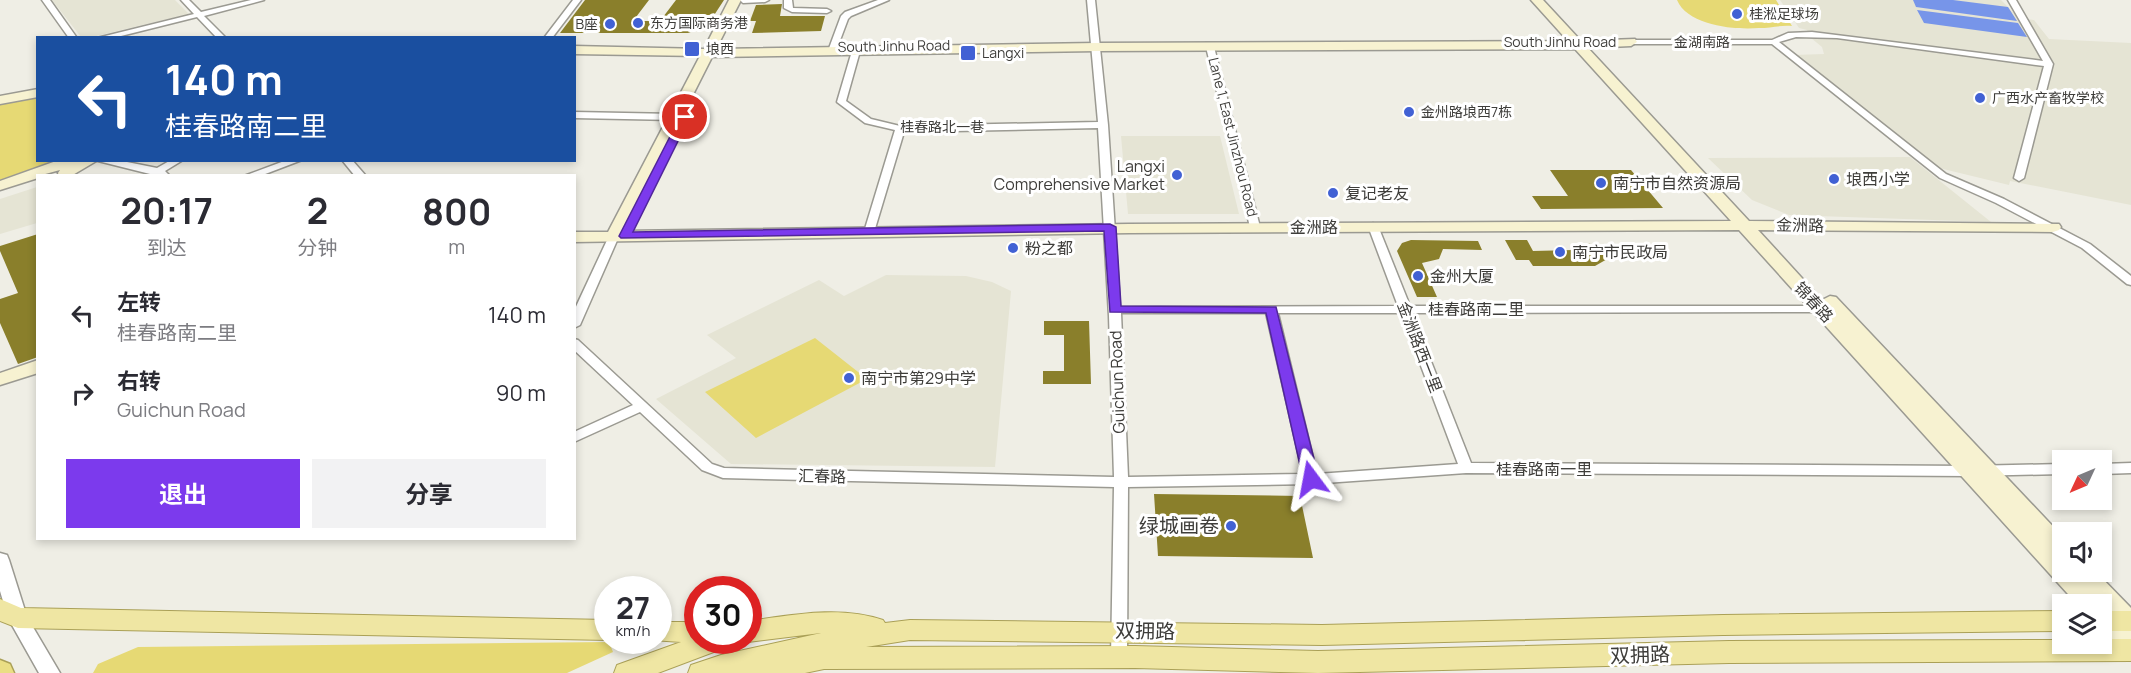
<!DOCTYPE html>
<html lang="zh">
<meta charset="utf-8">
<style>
:root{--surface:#fff;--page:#f2f2f3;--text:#2b2b33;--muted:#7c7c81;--accent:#7c3aed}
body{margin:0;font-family:Manrope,"Noto Sans SC",sans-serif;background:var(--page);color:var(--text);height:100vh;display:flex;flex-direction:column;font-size:22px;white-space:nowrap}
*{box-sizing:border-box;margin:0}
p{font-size:20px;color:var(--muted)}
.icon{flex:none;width:33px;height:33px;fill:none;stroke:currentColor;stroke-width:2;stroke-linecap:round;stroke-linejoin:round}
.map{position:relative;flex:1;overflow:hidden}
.side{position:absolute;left:36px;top:174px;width:540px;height:366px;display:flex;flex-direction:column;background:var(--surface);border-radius:0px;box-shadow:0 3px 9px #0003}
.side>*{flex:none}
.hud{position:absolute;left:36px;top:36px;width:540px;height:126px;border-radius:0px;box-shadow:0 3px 9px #0003;background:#1a4fa0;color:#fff;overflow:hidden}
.needle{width:39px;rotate:226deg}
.controls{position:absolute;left:2052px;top:450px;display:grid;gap:12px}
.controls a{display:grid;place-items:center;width:60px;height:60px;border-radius:0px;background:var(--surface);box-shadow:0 3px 9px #0003;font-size:30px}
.speed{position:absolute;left:594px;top:576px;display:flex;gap:12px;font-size:30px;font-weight:700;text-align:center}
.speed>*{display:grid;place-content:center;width:78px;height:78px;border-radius:50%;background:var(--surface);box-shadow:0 3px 9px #0003;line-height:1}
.speed small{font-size:15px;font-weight:400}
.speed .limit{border:9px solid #d22;background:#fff;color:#111}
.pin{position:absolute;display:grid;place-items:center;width:51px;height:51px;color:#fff;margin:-26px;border:3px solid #fff;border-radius:50%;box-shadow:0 2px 6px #0007}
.me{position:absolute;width:66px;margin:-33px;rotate:347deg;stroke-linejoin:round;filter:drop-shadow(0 0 4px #0008)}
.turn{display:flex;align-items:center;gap:21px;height:126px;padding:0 30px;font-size:27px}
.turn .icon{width:78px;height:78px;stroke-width:2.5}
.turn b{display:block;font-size:42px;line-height:51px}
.eta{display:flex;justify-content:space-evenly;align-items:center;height:102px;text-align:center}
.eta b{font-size:36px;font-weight:700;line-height:42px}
.cta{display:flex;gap:12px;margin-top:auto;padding:12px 30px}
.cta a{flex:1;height:69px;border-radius:0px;background:var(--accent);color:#fff;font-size:24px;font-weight:700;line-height:69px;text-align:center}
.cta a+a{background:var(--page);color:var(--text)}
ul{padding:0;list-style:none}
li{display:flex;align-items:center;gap:18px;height:78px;padding:0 30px}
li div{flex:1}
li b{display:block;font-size:22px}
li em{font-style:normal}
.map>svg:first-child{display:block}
</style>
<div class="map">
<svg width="2131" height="673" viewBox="0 0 2131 673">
<rect width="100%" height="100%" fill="#efeee5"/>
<path fill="#e5e4d4" d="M52 0H175L189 14 92 37H81Z
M1780 0H2001L2019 18 2034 20 2049 39 2131 43V205L2010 181 2009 185 1935 167 1793 55 1824 54 1822 47 1811 38 1807 30 1799 28Z
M1121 136H1220L1239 214H1128Z
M1910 157 1991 222 1789 215 1752 200 1708 158Z
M37 187V223L0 234V199Z
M886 275 966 276 992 282 1011 291 995 467 731 464 656 399 736 358 707 335 819 280 844 296Z"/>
<path fill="#e6d974" d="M1677 0H1776L1792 26C1780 25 1771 28 1759 28 1735 30 1688 26 1677 0Z
M37 97 38 160 65 161 0 182V103Z
M815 338 867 379 756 438 705 392Z
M609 642 613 652 567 673H93L98 664 138 647Z"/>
<path fill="#7795e9" d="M1913 0H1953L2008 7 2017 21 1916 7Z
M1917 10 2018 23 2027 37 1924 23Z"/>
<path fill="#8a7f2b" d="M585 0H649L633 21H660L676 0H724L707 26 688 33H560Z
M782 4 780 16H825L821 31 752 33 756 21H750L756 5Z
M1550 170H1631L1663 208 1541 209 1532 196H1568Z
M38 234V357L18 364 0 323V299L18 293 0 251V246Z
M1411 240 1478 241 1482 250 1443 249 1439 259 1422 263 1437 297H1417L1397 251 1402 243Z
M1505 240H1527L1533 251 1573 250 1575 246 1587 243 1605 248 1610 254 1609 258 1595 266H1533L1529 260H1516Z
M1044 321H1089L1091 384H1043V371H1064V335H1044Z
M1154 494 1300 496 1313 558 1158 556Z"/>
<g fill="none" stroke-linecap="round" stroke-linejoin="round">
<g stroke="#9b9a92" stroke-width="3">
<path id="minor" d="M42 0H50L77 38H69Z
M181 0H189L201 12 251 0H264L204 16 226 38H217L197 17 113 38H97L194 14Z
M573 0H581L552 38H544Z
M740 0H769L765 2 743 3Z
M784 0H792L793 8 827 9 831 11 827 13 792 12 784 8Z
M878 0H889L851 16 848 19 836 51 829 53 828 51 841 16 845 12Z
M1087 0H1095L1108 125 1120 307 1398 306 1368 226 1373 223 1378 226 1410 306H1826L1832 309 1826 312 1412 313 1471 463 1969 466 2062 464V474L1969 476 1466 473 1311 484 1128 487 1127 657 1125 662 1119 664 1113 662 1111 657 1114 487 723 478 702 470 640 412 574 442V432L633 405 574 350V339L578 340 712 464 724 468 1114 477 1109 316 1098 128 904 132 874 232 869 235 864 232 895 130 865 123 837 102 852 51 856 49 860 51 846 101 871 119 900 126 1098 122ZM1121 313H1266L1303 474 1128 477ZM1278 313H1401L1458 464 1317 474Z
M2008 0H2016L2053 64 2024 178 2019 181 2014 178 2044 66 1837 38 1796 37 1779 42 1946 174 2004 199 2090 244 2131 276V285L2127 284 2082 248 1996 203 1940 178 1772 44H1631L1627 42 1631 40H1772L1788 33 1812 32 2043 61Z
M1207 45 1214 47 1260 227 1259 229 1255 230 1250 227 1206 47Z
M574 112 675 114 680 117 675 120 574 118Z
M94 160H117L157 168 171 160H183L165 171 170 176H158Z
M287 160H302L260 176H244Z
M342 160H352L366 176H355Z
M614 233 619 236 580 325 574 328V311L609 236Z
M2131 463V473L2102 474V464Z"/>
</g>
<g stroke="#9b9a92" stroke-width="3">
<path id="tertiary" d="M0 553 7 555 9 560 27 617 60 673H39L8 618 0 591Z"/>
</g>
<g stroke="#9b9a92" stroke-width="3">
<path id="secondary" d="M729 0H741L716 49 1097 43 1568 41 1531 0H1543L1581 41 1635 39 1637 42 1631 46 1588 48 1749 221 2059 224 2061 227 2059 230 2053 232 1758 230 1822 300 1830 296 1836 297 2062 536V572H2096L2131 608V658L2122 655 2102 631V604H2077L1739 230 1129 233 574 242V232H608L700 56 574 54V46L704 49ZM1575 49 1731 221 1129 224 624 231 712 57 1097 51Z
M38 89V97L0 104V96Z
M59 160H98L71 176H59L58 173 60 170 38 176V178L0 190V181Z
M38 360V373L0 385V373Z"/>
</g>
<g stroke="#aaa057" stroke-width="2">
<path id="primary" d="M0 599 21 608 608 620V640L18 628 0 621Z
M2062 611V631L1723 635 1322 645 910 640 866 647 1135 646 1318 651 1729 641 2062 640V644H2102V639H2131V661L1729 663 1318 673 1135 668 824 669 805 673H688L691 665 721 655 821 633 748 642 742 640H748V621C792 615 840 605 883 620L885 623 910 620 1322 625 1723 615Z
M2102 611H2131V631H2102Z
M658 622H698V640H731L727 647 658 673H614L617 665 681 642 652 640H658Z"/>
</g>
<g stroke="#aaa057" stroke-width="3">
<path id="trunk" d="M0 660 10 664 14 673H0Z"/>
</g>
<use href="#minor" fill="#fff" fill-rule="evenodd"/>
<use href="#tertiary" fill="#fff" fill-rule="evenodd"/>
<use href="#secondary" fill="#f7f2d1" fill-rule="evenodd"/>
<use href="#primary" fill="#efe6a3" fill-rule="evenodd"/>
<use href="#trunk" fill="#eade84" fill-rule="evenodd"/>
</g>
<path fill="#7c3aed" stroke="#51269a" stroke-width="1.5" d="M685 114 690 117 633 232 1110 224 1116 227 1121 306 1276 307 1319 479 1317 483H1305L1303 479 1266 313 1110 312 1104 231 621 238 619 236 680 117Z"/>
<g fill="#4161d4" stroke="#fff" stroke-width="2">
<circle cx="1737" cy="14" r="6"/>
<circle cx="638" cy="23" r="6"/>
<circle cx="610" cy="24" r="6"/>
<rect x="684" y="41" width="16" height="16" rx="3"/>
<rect x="960" y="45" width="16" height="16" rx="3"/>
<circle cx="1980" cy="98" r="6"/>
<circle cx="1409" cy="112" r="6"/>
<circle cx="1177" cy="175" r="6"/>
<circle cx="1834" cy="179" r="6"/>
<circle cx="1601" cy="183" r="6"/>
<circle cx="1333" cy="193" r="6"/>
<circle cx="1013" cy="248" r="6"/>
<circle cx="1560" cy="252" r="6"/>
<circle cx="1418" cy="276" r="6"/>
<circle cx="849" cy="378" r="6"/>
<circle cx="1231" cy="526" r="6"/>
</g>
<g text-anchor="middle" stroke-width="6" stroke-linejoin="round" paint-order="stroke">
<g font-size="14" fill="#3e3d3a" stroke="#fff" text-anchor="start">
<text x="1749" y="19">桂淞足球场</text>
<text x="650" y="28">东方国际商务港</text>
<text x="598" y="29" text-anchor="end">B座</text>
<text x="706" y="54">埌西</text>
<text x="982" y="58">Langxi</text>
<text x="1992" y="103">广西水产畜牧学校</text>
<text x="1421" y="117">金州路埌西7栋</text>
</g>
<g font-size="14" fill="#3e3d3a" stroke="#fff">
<text x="1560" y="47">South Jinhu Road</text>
<text x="1702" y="47">金湖南路</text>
<text transform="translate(894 46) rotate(-1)" y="5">South Jinhu Road</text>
<text x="942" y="132">桂春路北一巷</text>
<text transform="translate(1233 137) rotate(76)" y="5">Lane 1, East Jinzhou Road</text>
</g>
<g font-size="16" fill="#3e3d3a" stroke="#fff" text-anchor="start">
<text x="1165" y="172" text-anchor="end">Langxi<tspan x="1165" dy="18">Comprehensive Market</tspan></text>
<text x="1846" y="185">埌西小学</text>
<text x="1613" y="189">南宁市自然资源局</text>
<text x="1345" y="199">复记老友</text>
<text x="1025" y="254">粉之都</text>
<text x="1572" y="258">南宁市民政局</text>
<text x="1430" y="282">金州大厦</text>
<text x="861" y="384">南宁市第29中学</text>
</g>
<g font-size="16" fill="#3e3d3a" stroke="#fff">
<text transform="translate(1800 225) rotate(1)" y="6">金洲路</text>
<text x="1314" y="233">金洲路</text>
<text transform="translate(1814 302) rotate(47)" y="6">锦春路</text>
<text x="1476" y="315">桂春路南二里</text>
<text transform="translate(1420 347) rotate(69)" y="6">金洲路西一里</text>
<text transform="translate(1117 382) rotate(-92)" y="6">Guichun Road</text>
<text x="1544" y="475">桂春路南一里</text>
<text transform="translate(822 476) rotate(1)" y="6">汇春路</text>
</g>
<g font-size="20" fill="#3e3d3a" stroke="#fff" text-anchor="end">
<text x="1219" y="533">绿城画卷</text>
</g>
<g font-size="20" fill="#3e3d3a" stroke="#fff">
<text transform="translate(1145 631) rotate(1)" y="7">双拥路</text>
<text transform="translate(1640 655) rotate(-2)" y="7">双拥路</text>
</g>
</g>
</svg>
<div class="controls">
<a><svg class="needle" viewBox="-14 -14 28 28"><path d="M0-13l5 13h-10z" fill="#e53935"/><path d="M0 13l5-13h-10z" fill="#7c7c81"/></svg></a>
<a><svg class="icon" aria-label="sound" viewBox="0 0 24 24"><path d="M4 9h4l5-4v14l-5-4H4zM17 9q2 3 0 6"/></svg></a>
<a><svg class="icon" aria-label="layers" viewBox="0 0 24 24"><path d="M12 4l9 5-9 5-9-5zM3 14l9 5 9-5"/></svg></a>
</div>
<div class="speed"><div>27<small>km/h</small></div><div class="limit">30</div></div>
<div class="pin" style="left:685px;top:117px;background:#d93025"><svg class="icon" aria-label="arrive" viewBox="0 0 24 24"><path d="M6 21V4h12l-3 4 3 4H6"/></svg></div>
<svg class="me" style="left:1311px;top:479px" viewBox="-20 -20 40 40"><path d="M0-17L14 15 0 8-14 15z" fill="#7c3aed" stroke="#fff" stroke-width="4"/></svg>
<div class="hud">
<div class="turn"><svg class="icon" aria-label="left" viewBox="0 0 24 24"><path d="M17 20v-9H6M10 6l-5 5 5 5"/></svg><div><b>140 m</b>桂春路南二里</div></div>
</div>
<section class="side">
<div class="eta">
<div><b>20:17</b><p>到达</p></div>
<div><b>2</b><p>分钟</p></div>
<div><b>800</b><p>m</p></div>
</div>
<ul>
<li><svg class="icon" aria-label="left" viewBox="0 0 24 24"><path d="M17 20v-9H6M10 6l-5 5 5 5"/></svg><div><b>左转</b><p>桂春路南二里</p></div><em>140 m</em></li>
<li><svg class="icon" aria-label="right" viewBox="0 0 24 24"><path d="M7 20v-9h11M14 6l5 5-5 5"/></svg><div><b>右转</b><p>Guichun Road</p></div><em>90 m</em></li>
</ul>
<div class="cta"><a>退出</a><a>分享</a></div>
</section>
</div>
